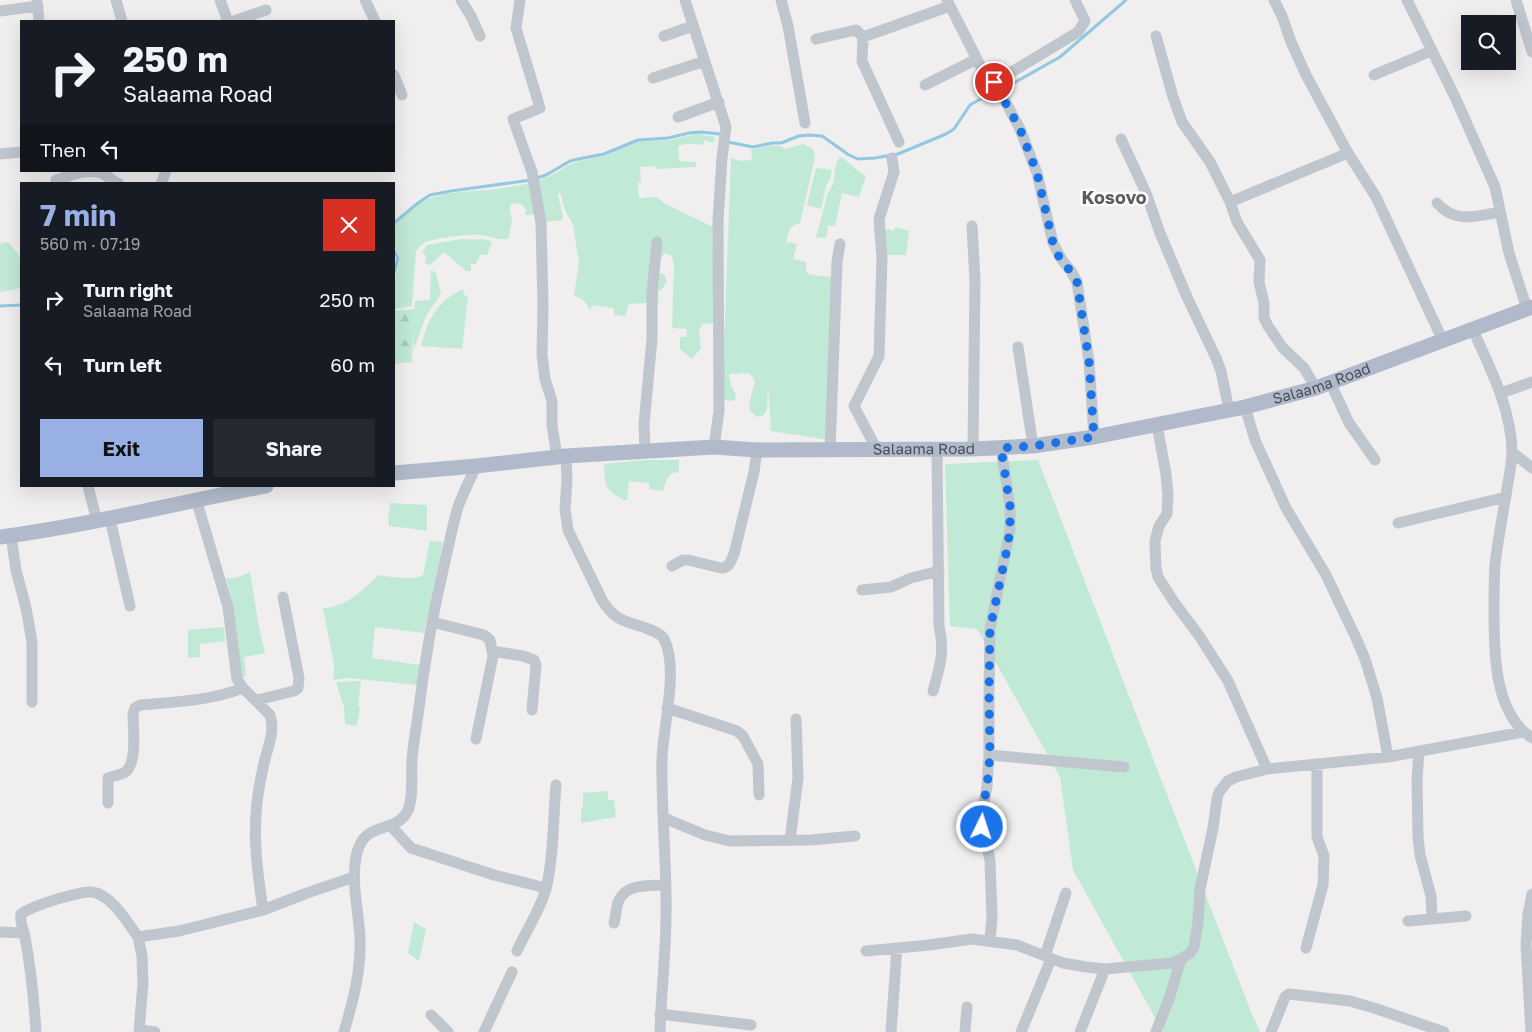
<!DOCTYPE html>
<meta charset="utf-8">
<style>
:root{--surface:#171b24;--page:#242831;--text:#f1f3f6;--muted:#9ea1a6;--accent:#98b0e3}
body{margin:0;font-family:"Golos Text",sans-serif;background:var(--page);color:var(--text);height:100vh;display:flex;flex-direction:column;font-size:19px;white-space:nowrap}
*{box-sizing:border-box;margin:0}
p{font-size:16px;color:var(--muted)}
.icon{flex:none;width:28px;height:28px;fill:none;stroke:currentColor;stroke-width:2;stroke-linecap:round;stroke-linejoin:round}
.map{position:relative;flex:1;overflow:hidden}
.panel{position:absolute;left:20px;top:182px;width:375px;height:305px;display:flex;flex-direction:column;background:var(--surface);border-radius:0px;box-shadow:0 5px 20px #0002}
.panel>*{flex:none}
.banner{position:absolute;left:20px;top:20px;width:375px;height:152px;border-radius:0px;box-shadow:0 5px 20px #0002;background:#171b24;color:var(--text);overflow:hidden}
.tools{position:absolute;left:1461px;top:15px;display:grid;gap:10px}
.tools a{display:grid;place-items:center;width:55px;height:55px;border-radius:0px;background:var(--surface);box-shadow:0 5px 20px #0002;font-size:25px}
.pin{position:absolute;display:grid;place-items:center;width:42px;height:42px;color:#fff;margin:-21px;border:2px solid #fff;border-radius:50%;box-shadow:0 1px 5px #0007}
.me{position:absolute;width:55px;margin:-28px;rotate:4deg;stroke-linejoin:round;filter:drop-shadow(0 0 4px #0008)}
.turn{display:flex;align-items:center;gap:18px;height:105px;padding:0 20px;font-size:22px}
.turn .icon{width:65px;height:65px;stroke-width:2.5}
.turn b{display:block;font-size:35px;line-height:42px}
.then{display:flex;align-items:center;height:48px;padding:0 20px;background:#0003;gap:10px;font-size:19px}
.round{display:grid;place-items:center;flex:none;width:52px;height:52px;border-radius:0px;background:var(--page)}
.headline{display:flex;align-items:center;justify-content:space-between;height:85px;padding:0 20px}
h1{font-size:30px;font-weight:700;line-height:38px;color:var(--accent)}
.action{display:flex;gap:10px;margin-top:auto;padding:10px 20px}
.action a{flex:1;height:58px;border-radius:0px;background:var(--accent);color:#111;font-size:20px;font-weight:700;line-height:58px;text-align:center}
.action a+a{background:var(--page);color:var(--text)}
ul{padding:0;list-style:none}
li{display:flex;align-items:center;gap:15px;height:65px;padding:0 20px}
li div{flex:1}
li b{display:block;font-size:19px}
li em{font-style:normal}
.map>svg:first-child{display:block}
</style>
<div class="map">
<svg width="1532" height="1032" viewBox="0 0 1532 1032">
<defs>
<pattern id="forest-firs" width="22" height="20" patternUnits="userSpaceOnUse" patternTransform="scale(1.25)"><rect width="22" height="20" fill="#c0ead5"/><path d="M5 1l3.5 6h-7zM16 11l3.5 6h-7z" fill="#a6cab9"/></pattern>
</defs>
<rect width="100%" height="100%" fill="#f0eeee"/>
<path fill="#c0ead5" d="M697 134 715 137 713 143 704 140 703 145C695 144 685 143 678 146L679 161 696 162V167L656 169 655 166 640 167 641 182 638 183 639 198 656 197 666 204 713 227V323L703 324 699 329 701 348 692 359 680 349V337H686L687 329 672 328 674 266 672 256 665 253 659 261 658 273 664 274 667 282 663 288 658 292 659 302 629 304 625 316 614 315V308L593 305 590 310C586 303 583 298 574 296L579 262 573 225 565 210 561 194 559 193 558 196 563 216 562 220 545 222 537 181 556 173 568 165 582 160 605 156 632 143 643 141 670 140Z
M803 144 813 149 815 157 800 223C787 227 788 233 786 246L788 242 797 244 793 259 806 262V271L810 275 833 277 828 440 771 431 768 385 767 410 764 415 757 417 750 411 749 403 755 382 752 376 748 373 729 374 731 385 736 395 735 400 729 401 724 399V345L731 158 741 161 752 160 751 150C762 147 776 142 786 149Z
M840 157C851 162 855 171 866 176L859 197 842 193 835 226H828L826 238 816 237 828 193 833 184 836 164Z
M816 168 832 170 830 179 826 186 821 209 807 205Z
M531 183 535 214 525 215 526 209 521 204 515 203 510 205V210L512 221 508 239C498 240 490 236 480 235 469 234 434 238 424 243 421 245 418 248 416 251L412 306 394 309C394 288 394 278 400 258L394 245V226C404 215 416 203 431 198 451 190 475 192 496 189 508 188 520 185 531 183Z
M895 227 909 231 906 255H882L878 229 887 230 888 229 894 231Z
M462 239C472 241 484 237 492 242L487 255H480L476 264H471V271H466L444 252 430 265 425 264 426 256 422 252 427 245Z
M8 242 19 255 21 267V288L0 292V243Z
M431 270 436 273 441 294 426 316 414 349 413 334 415 301 430 300Z
M463 289 464 295 468 296 462 349 421 346C428 319 437 301 463 289Z
M644 460H679V472L672 473 667 479 663 491 649 489V483L629 481 627 500H624C604 489 605 486 604 464Z
M1038 460 1249 1007 1260 1032H1163L1073 870 1060 777 977 629 950 626 945 464Z
M390 503 427 505V531L407 528 389 526 388 517Z
M430 541 443 542 424 633 375 627 372 658 420 665 417 685 349 678 333 680 334 665 323 608C348 607 362 590 379 575 392 577 411 581 423 575Z
M250 572 259 627 265 653 244 657 246 676 240 680 231 597 226 578H236Z
M224 627 225 641 200 644V657L188 658V630Z
M361 681 358 706 360 707 357 726 345 724 344 707 336 682Z
M608 791V800H614L616 817 581 823V809L583 808V793Z
M414 922 426 929 419 961 408 953Z"/>
<path fill="url(#forest-firs)" d="M414 309 412 362 394 364V311Z"/>
<g fill="none" stroke-linecap="round" stroke-linejoin="round">
<path stroke="#91c8e2" stroke-width="3" d="M728 142 753 147 772 143H781L799 136 808 135 822 136 849 155 858 159 875 158 898 154 946 134 954 129 970 105 993 92 1005 88 1060 57 1126 0
M537 178 546 175 570 161 583 158 604 154 638 140 668 138 689 133 701 132 720 134 721 136
M394 223 418 203 430 195 451 191 531 180
M394 251 398 258 394 273
M0 306 21 305"/>
<path stroke="#c0c6ce" stroke-width="11" d="M116 0 122 21
M220 0 226 16 227 21
M365 0 375 21
M461 0 471 16 480 36
M520 0 516 28 540 108 513 119 532 172 541 223 543 305 542 355 545 379 552 401V425L557 457
M685 0 726 127 722 158 718 221 719 411 714 447
M781 0 788 26 805 123
M947 0 985 75 995 82 1020 129 1037 173 1053 243 1062 260 1071 271 1077 282 1089 361 1094 437
M1274 0 1282 16 1291 42 1306 75 1348 153 1376 197 1443 341
M1407 0 1455 97 1495 187 1509 253 1527 309
M1516 0 1532 52
M37 1 39 21
M0 11 38 6
M234 21 266 10
M664 36 693 26
M1156 36 1173 97 1182 122 1210 162 1230 202 1237 222 1260 260 1259 282 1264 303V318L1268 326 1283 348 1304 368 1316 388
M863 37 950 6
M816 39 856 30 863 37 862 61 899 142
M394 75 402 95
M1374 75 1431 51
M653 78 705 61
M995 82 1078 32 1085 21 1075 0
M925 85 977 59
M678 117 719 102
M1121 139 1146 193 1160 233 1187 297 1216 358 1221 371 1229 410
M0 154 21 152
M56 180C70 176 87 168 101 173 108 176 113 181 119 184
M161 184 166 171
M1230 202 1348 153
M1437 203C1455 224 1476 216 1500 212
M972 226 975 280 973 449
M1473 330C1490 368 1511 408 1512 451 1512 464 1509 476 1507 489 1503 514 1498 539 1495 564 1494 580 1494 596 1494 613 1494 653 1494 713 1532 738
M1018 347 1033 446
M1330 382 1349 423 1375 460
M1501 393 1532 382
M1245 407 1255 440 1286 508 1326 575 1356 638 1365 659 1377 698 1388 757
M1157 425 1166 474 1168 495 1167 514 1159 526 1155 541 1156 568 1158 577 1174 602 1200 637 1228 681 1267 769
M830 450 837 262 840 244
M877 450 854 406 879 356 882 257 879 219 894 172 892 158
M645 451 644 424 652 339V292L657 242
M1512 452 1532 468
M566 456 567 480 565 509 568 530 602 600C606 607 610 612 617 617 628 625 658 628 664 639 679 668 663 727 662 759 661 811 667 863 666 915 666 954 661 993 660 1032
M88 486 97 521
M196 499 228 607 237 679 243 688 270 715C276 732 266 751 263 768 257 794 254 822 256 849 257 869 260 890 263 910
M110 519 130 606
M1398 523 1506 497
M11 536 16 570 26 608 32 642V702
M672 566 683 560H688L721 568C730 568 731 560 734 554L754 472 757 450
M862 590 891 587 911 578 939 571
M432 622 484 635 490 640 493 656 476 739
M492 651 523 656 534 660 536 665 532 710
M933 691C940 667 945 651 939 626L937 450
M257 700 294 691 298 688 299 678 283 597
M667 708 737 731 743 736 758 764 759 795
M1419 751 1417 779 1418 837 1420 855 1431 896 1432 919 1466 916
M989 755 1124 767
M108 803V778C113 776 119 775 124 773 138 765 133 728 133 714L135 708 140 705C174 702 210 701 243 688
M664 818 705 835 730 841 810 840 855 836
M390 825 411 848 494 875 546 888
M790 840 798 778 796 719
M1408 921 1432 919
M614 923C616 916 616 906 619 900 627 883 650 886 666 885
M0 932 24 933
M990 941 992 917 990 861 983 827 982 811 987 787 989 755V694L990 629 1010 530V506L1001 448
M1306 948 1323 885 1324 856 1317 837V764
M517 951C526 931 540 910 546 889 554 855 553 819 556 785
M866 951 929 945 972 939 1017 945 1063 963 1086 967 1105 969 1172 963 1181 959 1190 953 1194 947 1198 921 1200 889 1213 828 1217 799 1219 792 1228 781 1236 777 1267 769 1388 757 1523 732
M1045 956 1066 893
M660 1014 751 1025
M431 1015 448 1032
M140 1030 155 1032
M36 1032C34 1000 31 969 25 937 24 929 19 922 21 914 33 906 48 902 61 898 70 896 82 891 92 892 111 894 128 923 138 937
M139 1032 143 983 142 956 138 937 179 931 263 910 307 893 354 877
M344 1032C353 1001 361 972 360 939 359 912 351 884 356 857 363 819 394 835 407 812 414 800 411 774 412 760 413 745 416 730 418 715 424 666 432 618 443 570 448 549 452 528 458 507 463 493 470 480 476 466
M484 1032 512 972
M891 1032 897 948
M965 1032 967 1007
M1021 1032 1051 959
M1080 1032 1105 969
M1156 1032 1170 996 1181 959
M1271 1032 1285 997 1289 994 1350 1001 1374 1008 1444 1032
M1531 1032 1526 945 1528 914 1532 894"/>
<g stroke="#b0baca" stroke-width="15">
<path id="s1" d="M394 473 476 466 566 456 714 447 757 450 973 449 1033 446 1094 437 1245 407 1316 388 1532 307"/>
<path d="M0 537C90 525 177 503 266 486"/>
</g>
</g>
<g fill="none" stroke-linecap="round" stroke-linejoin="round">
<path stroke="#1a73e8" stroke-width="9" stroke-dasharray="0 16.2" d="M982 827V811L987 787 990 755 989 694 990 629 1007 549 1010 530V506L1001 448 1033 446 1094 437 1089 361 1077 282C1072 271 1066 267 1060 258 1057 254 1055 248 1053 243L1037 173 1020 129 994 82"/>
</g>
<g text-anchor="middle" stroke-width="5" stroke-linejoin="round" paint-order="stroke">
<g font-size="15" fill="#484f59" stroke="#fff">
<text dy="5" stroke="none"><textPath href="#s1" startOffset="936">Salaama Road</textPath></text>
<text dy="5" stroke="none"><textPath href="#s1" startOffset="531">Salaama Road</textPath></text>
</g>
<g font-size="18" font-weight="bold" fill="#5b5d62" stroke="#fff">
<text x="1114" y="204">Kosovo</text>
</g>
</g>
</svg>
<div class="tools">
<a><svg class="icon" aria-label="search" viewBox="0 0 24 24"><circle cx="10" cy="10" r="6"/><path d="M15 15l6 6"/></svg></a>
</div>
<div class="pin" style="left:994px;top:82px;background:#d93025"><svg class="icon" aria-label="arrive" viewBox="0 0 24 24"><path d="M6 21V4h12l-3 4 3 4H6"/></svg></div>
<svg class="me" style="left:982px;top:827px" viewBox="-20 -20 40 40"><circle r="17" fill="#1a73e8" stroke="#fff" stroke-width="3"/><path d="M0-11L8 9 0 5-8 9z" fill="#fff"/></svg>
<div class="banner">
<div class="turn"><svg class="icon" aria-label="right" viewBox="0 0 24 24"><path d="M7 20v-9h11M14 6l5 5-5 5"/></svg><div><b>250 m</b>Salaama Road</div></div>
<div class="then">Then<svg class="icon" aria-label="left" viewBox="0 0 24 24"><path d="M17 20v-9H6M10 6l-5 5 5 5"/></svg></div>
</div>
<section class="panel">
<div class="headline"><div><h1>7 min</h1><p>560 m · 07:19</p></div><a class="round" style="background:#d93025;color:#fff"><svg class="icon" aria-label="close" viewBox="0 0 24 24"><path d="M6 6l12 12M18 6L6 18"/></svg></a></div>
<ul>
<li><svg class="icon" aria-label="right" viewBox="0 0 24 24"><path d="M7 20v-9h11M14 6l5 5-5 5"/></svg><div><b>Turn right</b><p>Salaama Road</p></div><em>250 m</em></li>
<li><svg class="icon" aria-label="left" viewBox="0 0 24 24"><path d="M17 20v-9H6M10 6l-5 5 5 5"/></svg><div><b>Turn left</b></div><em>60 m</em></li>
</ul>
<div class="action"><a>Exit</a><a>Share</a></div>
</section>
</div>
